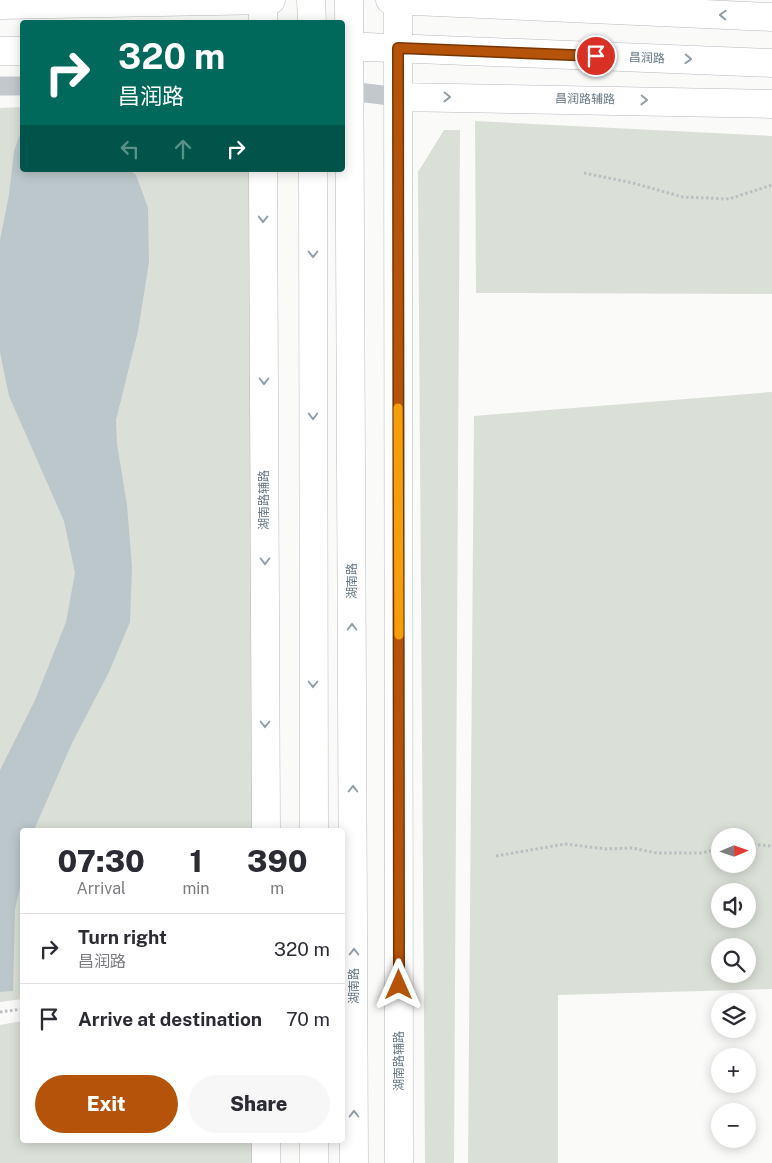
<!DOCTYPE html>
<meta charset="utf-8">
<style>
:root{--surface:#fff;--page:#f7f7f7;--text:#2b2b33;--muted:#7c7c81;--line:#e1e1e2;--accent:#b45309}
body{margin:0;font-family:"Public Sans","Noto Sans SC",sans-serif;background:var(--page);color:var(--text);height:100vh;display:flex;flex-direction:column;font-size:19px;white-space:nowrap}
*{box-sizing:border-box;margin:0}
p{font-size:16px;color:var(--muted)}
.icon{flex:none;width:28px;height:28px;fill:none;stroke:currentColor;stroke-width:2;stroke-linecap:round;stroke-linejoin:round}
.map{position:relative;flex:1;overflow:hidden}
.drawer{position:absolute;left:20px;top:828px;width:325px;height:315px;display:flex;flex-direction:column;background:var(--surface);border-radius:5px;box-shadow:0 2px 12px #0003}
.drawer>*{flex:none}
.hud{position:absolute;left:20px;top:20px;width:325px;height:152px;border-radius:5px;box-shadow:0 2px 12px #0003;background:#00695c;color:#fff;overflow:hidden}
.needle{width:32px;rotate:88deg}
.fabs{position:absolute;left:711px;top:828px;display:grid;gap:10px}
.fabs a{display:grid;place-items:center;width:45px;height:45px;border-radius:50%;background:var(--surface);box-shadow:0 2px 12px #0003;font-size:25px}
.pin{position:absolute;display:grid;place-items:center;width:42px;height:42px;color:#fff;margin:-21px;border:2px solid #fff;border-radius:50%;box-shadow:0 1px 5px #0007}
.me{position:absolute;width:55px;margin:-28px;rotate:0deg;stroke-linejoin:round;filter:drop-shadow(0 0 4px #0008)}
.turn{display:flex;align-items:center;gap:18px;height:105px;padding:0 15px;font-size:22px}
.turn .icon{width:65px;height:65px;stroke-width:2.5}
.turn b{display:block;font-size:35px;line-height:42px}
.lanes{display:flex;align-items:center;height:48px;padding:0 15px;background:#0003;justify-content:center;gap:25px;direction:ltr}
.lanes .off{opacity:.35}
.eta{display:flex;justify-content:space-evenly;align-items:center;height:85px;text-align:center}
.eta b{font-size:30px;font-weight:800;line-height:35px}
.primary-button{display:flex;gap:10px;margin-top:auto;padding:10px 15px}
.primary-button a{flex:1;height:58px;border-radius:30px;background:var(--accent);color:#fff;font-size:20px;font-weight:800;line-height:58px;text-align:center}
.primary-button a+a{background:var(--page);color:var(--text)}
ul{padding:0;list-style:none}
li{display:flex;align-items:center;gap:15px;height:70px;padding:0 15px;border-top:1px solid var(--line)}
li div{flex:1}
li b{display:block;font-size:19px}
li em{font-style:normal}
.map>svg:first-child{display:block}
</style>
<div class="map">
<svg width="772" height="1163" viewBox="0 0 772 1163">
<rect width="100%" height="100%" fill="#fafaf8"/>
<path fill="#dadfd7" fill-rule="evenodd" d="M22 107V170H252L255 830H22V999L0 1002V108Z
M475 121 772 136V294L476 293Z
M444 130H460L454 1163H425L418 172Z
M772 392V989L558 995V1163H468L474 416ZM720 836H748V864H720ZM720 891H748V919H720ZM720 946H748V974H720Z
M22 1021V1140H256V1163H0V1025Z"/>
<path fill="#bbc7cb" d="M22 129V170H129L136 175 148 208 149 262 138 331 116 420 117 444 127 505 132 567 130 622 109 672 72 743 34 830H22V879L15 909 13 991 0 992V770L35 700 66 622 75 573 64 521 9 396 0 352V240L9 195 14 151Z"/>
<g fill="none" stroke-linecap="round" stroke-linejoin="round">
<g stroke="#b3babf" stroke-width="29">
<path id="secondary" d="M398 0 399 1163
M263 22V0
M398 97 772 104
M263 170 266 830
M266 1163V1140"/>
</g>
<g stroke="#b5babe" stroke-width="29">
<path id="primary" d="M311 0 312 22
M349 0 354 1163
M390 0 772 17
M0 5 271 0
M342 46 772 63
M0 51H22
M313 170 314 830
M314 1140V1163"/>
</g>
<path stroke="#bbbfc2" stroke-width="3" stroke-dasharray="2.5 2.5" stroke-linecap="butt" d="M584 173 633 183 683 197 729 199 772 185
M748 844 772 846
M496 856 565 844 606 849 632 848 657 853H700L720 849
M0 1012 22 1009"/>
<path stroke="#c3c8cc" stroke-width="19" d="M0 86H22
M342 90 398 97"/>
<use href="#secondary" stroke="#fff" stroke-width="28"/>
<use href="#primary" stroke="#fff" stroke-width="28"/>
</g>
<defs><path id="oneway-chevron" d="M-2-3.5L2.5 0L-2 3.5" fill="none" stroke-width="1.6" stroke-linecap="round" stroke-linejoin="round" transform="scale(1.25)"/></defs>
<g stroke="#939fa8">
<use href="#oneway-chevron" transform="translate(723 15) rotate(-178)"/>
<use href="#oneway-chevron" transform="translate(688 59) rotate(2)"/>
<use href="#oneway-chevron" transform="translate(447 97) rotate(1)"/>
<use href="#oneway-chevron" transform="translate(644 100) rotate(1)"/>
<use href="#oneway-chevron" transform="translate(263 219) rotate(90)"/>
<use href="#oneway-chevron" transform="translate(313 254) rotate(90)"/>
<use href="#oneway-chevron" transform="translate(264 381) rotate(90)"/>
<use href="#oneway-chevron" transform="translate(313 416) rotate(90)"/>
<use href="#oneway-chevron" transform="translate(265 561) rotate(90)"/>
<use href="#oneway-chevron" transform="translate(352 627) rotate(-90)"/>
<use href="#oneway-chevron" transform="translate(313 684) rotate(90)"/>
<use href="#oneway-chevron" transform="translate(265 724) rotate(90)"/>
<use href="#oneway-chevron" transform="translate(353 789) rotate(-90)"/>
<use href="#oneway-chevron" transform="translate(354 952) rotate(-90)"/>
<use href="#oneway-chevron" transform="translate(354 1114) rotate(-90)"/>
</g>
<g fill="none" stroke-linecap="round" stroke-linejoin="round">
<g stroke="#753606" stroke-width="12">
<path id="route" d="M399 985 398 48 596 56"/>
</g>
<use href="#route" stroke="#b45309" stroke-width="9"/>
<path stroke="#f59e0b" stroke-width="9" d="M398 408 399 635"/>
</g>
<g text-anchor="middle" stroke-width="5" stroke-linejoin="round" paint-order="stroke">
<g font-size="12" fill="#657683" stroke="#fff">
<text transform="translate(647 58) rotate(2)" y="4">昌润路</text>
<text transform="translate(585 99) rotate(1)" y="4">昌润路辅路</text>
<text transform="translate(264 500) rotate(-90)" y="4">湖南路辅路</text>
<text transform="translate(352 581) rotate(-90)" y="4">湖南路</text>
<text transform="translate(354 986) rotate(-90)" y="4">湖南路</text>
<text transform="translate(399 1061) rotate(-90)" y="4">湖南路辅路</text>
</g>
</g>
</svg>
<div class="fabs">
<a><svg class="needle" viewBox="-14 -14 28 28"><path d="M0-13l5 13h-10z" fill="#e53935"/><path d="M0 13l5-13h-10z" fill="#7c7c81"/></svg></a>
<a><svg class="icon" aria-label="sound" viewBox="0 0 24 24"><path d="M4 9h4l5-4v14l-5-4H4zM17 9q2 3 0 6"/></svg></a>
<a><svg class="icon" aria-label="search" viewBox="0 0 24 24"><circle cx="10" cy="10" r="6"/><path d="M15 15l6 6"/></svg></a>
<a><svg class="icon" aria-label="layers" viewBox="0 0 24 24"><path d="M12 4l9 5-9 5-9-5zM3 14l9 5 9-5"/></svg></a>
<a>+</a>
<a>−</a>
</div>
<div class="pin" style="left:596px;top:56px;background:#d93025"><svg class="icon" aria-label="arrive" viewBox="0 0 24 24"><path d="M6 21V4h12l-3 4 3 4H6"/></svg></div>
<svg class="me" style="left:399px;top:985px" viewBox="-20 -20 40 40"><path d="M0-17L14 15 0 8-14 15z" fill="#b45309" stroke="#fff" stroke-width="4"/></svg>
<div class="hud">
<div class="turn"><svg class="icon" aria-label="right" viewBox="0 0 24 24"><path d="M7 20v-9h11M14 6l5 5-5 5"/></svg><div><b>320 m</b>昌润路</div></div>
<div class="lanes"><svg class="icon off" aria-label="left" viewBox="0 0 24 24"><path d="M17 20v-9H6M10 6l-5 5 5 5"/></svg><svg class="icon off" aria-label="ahead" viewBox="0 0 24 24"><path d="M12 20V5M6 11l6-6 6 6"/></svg><svg class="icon" aria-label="right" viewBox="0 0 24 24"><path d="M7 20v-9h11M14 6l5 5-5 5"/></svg></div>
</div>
<section class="drawer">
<div class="eta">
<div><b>07:30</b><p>Arrival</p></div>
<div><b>1</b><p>min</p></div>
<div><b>390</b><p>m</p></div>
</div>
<ul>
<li><svg class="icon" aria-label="right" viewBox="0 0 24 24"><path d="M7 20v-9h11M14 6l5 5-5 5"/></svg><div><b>Turn right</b><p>昌润路</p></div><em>320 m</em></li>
<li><svg class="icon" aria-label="arrive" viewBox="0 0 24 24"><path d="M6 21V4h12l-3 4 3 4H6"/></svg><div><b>Arrive at destination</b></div><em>70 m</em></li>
</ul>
<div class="primary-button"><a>Exit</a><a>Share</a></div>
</section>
</div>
